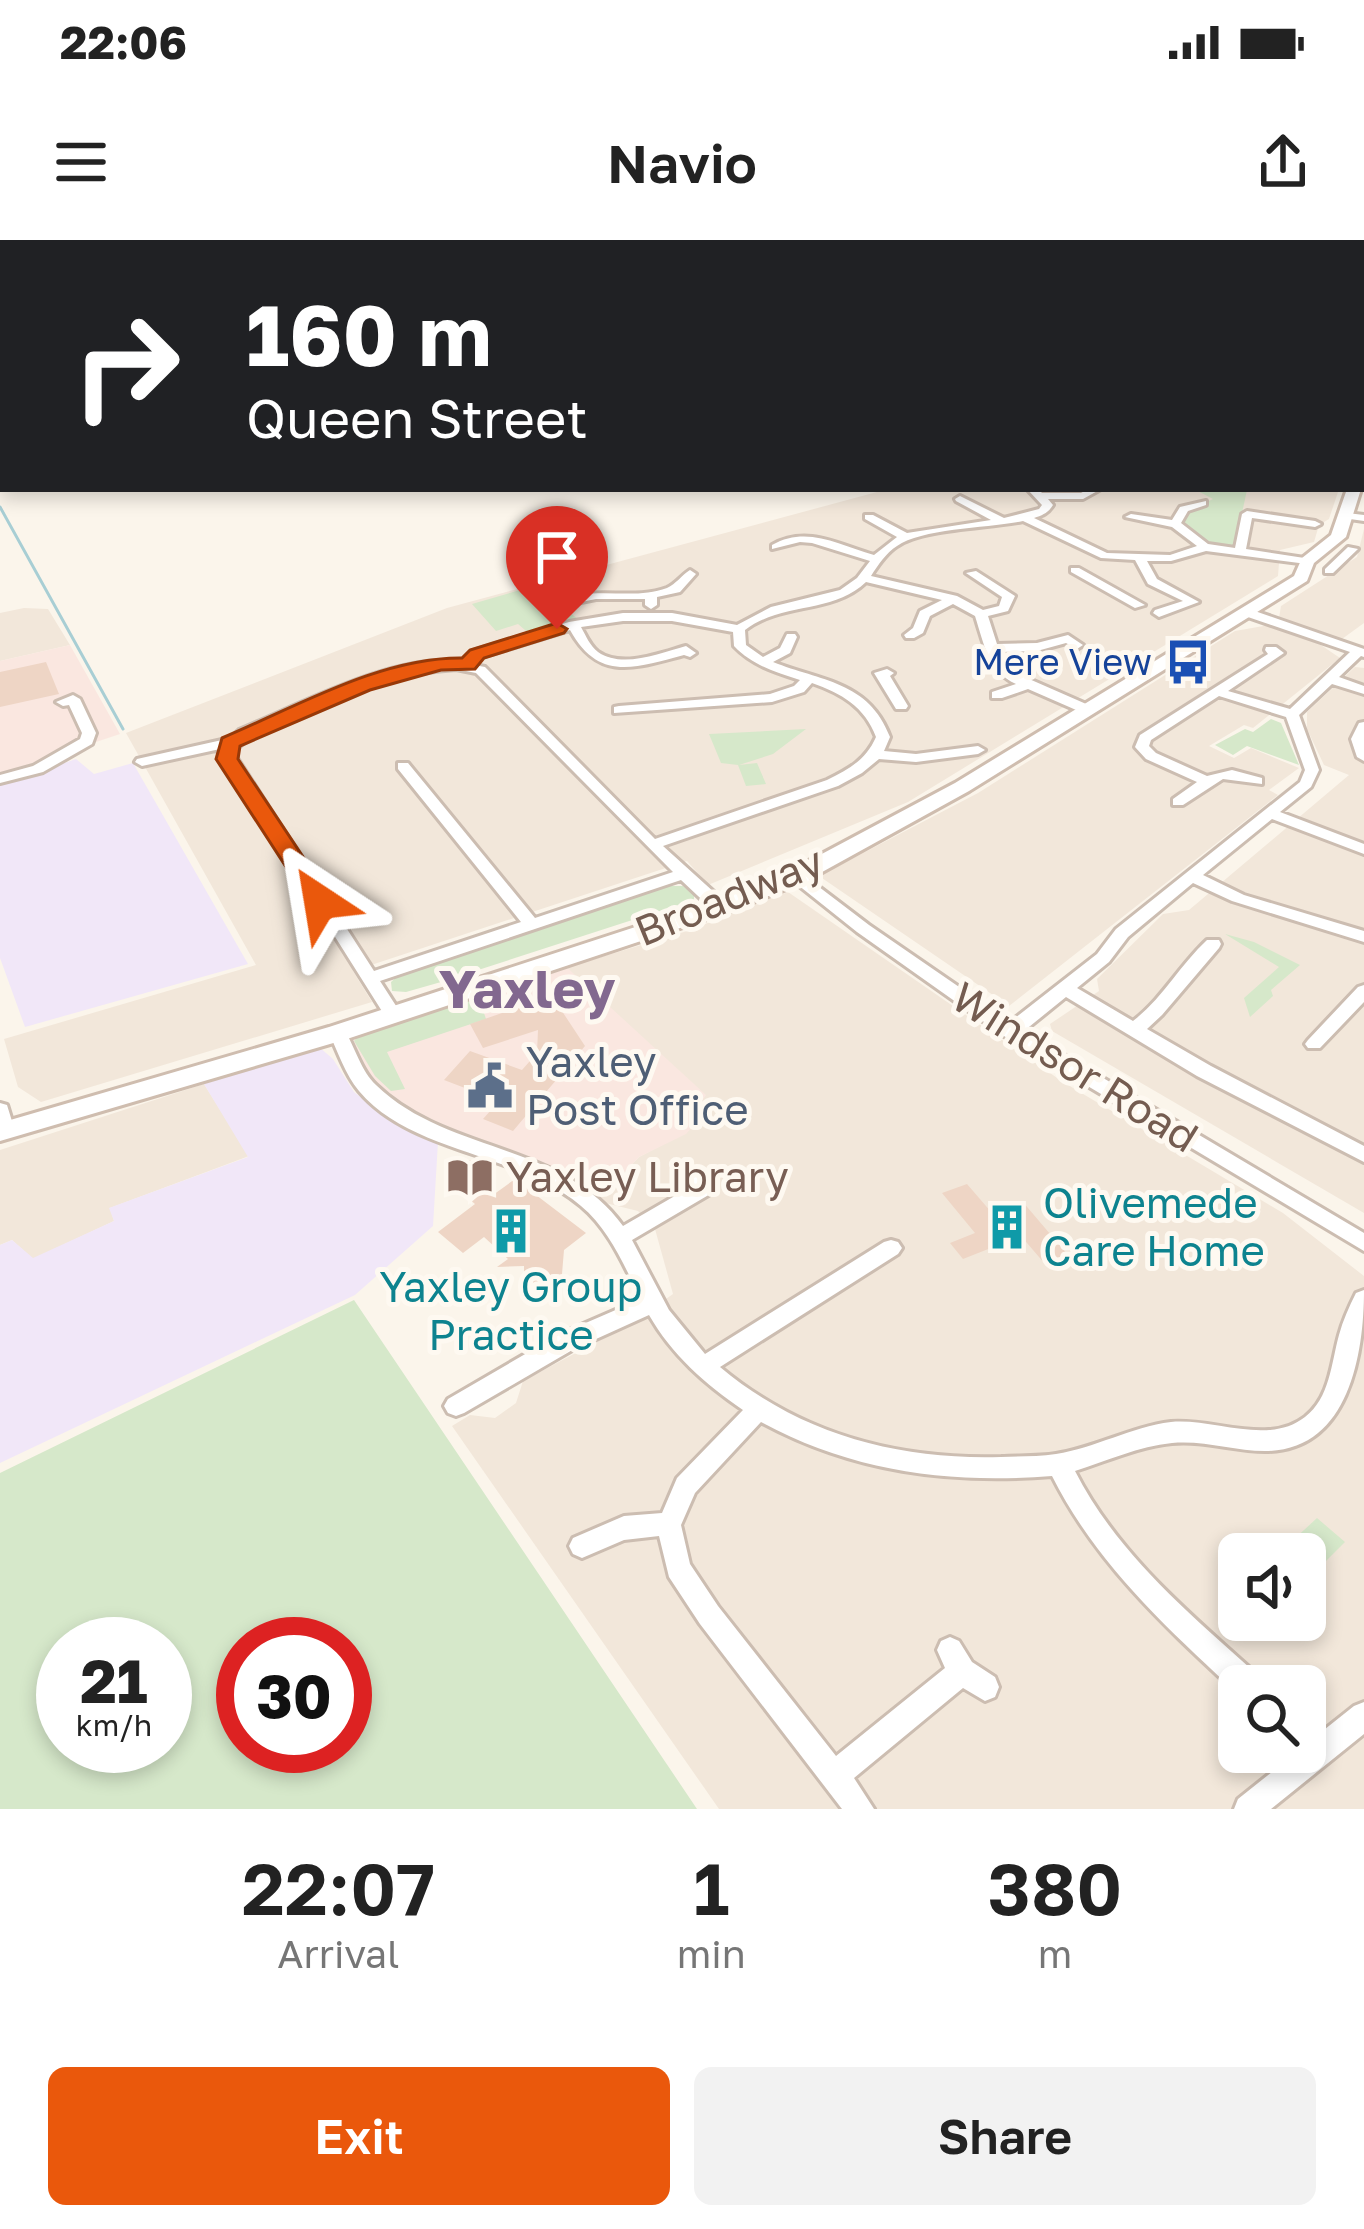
<!DOCTYPE html>
<style>
:root{--surface:#fff;--page:#f2f2f2;--text:#222;--muted:#767676;--accent:#ea580c}
body{margin:0;font-family:"Golos Text",sans-serif;background:var(--page);color:var(--text);height:100vh;display:flex;flex-direction:column;font-size:45px;white-space:nowrap}
*{box-sizing:border-box;margin:0}
p{font-size:39px;color:var(--muted)}
.icon{flex:none;width:66px;height:66px;fill:none;stroke:currentColor;stroke-width:2;stroke-linecap:round;stroke-linejoin:round}
.map{position:relative;height:1569px;overflow:hidden}
.drawer{display:flex;flex-direction:column;background:var(--surface);flex:1}
.drawer>*{flex:none}
.top-card{position:absolute;left:0px;top:0px;width:1365px;height:252px;box-shadow:0 6px 18px #0003;background:#202124;color:#fff;overflow:hidden}
.tools{position:absolute;left:1218px;top:1293px;display:grid;gap:24px}
.tools a{display:grid;place-items:center;width:108px;height:108px;border-radius:18px;background:var(--surface);box-shadow:0 6px 18px #0003;font-size:60px}
.speed{position:absolute;left:36px;top:1377px;display:flex;gap:24px;font-size:60px;font-weight:700;text-align:center}
.speed>*{display:grid;place-content:center;width:156px;height:156px;border-radius:50%;background:var(--surface);box-shadow:0 6px 18px #0003;line-height:1}
.speed small{font-size:30px;font-weight:400}
.speed .limit{border:18px solid #d22;background:#fff;color:#111}
.pin{position:absolute;display:grid;place-items:center;width:102px;height:102px;color:#fff;margin:-123px -51px;border-radius:50% 50% 50% 0;rotate:-45deg;box-shadow:0 0 12px #0007}
.pin .icon{rotate:45deg}
.me{position:absolute;width:132px;margin:-66px;rotate:327deg;stroke-linejoin:round;filter:drop-shadow(0 0 9px #0008)}
.turn{display:flex;align-items:center;gap:42px;height:252px;padding:0 48px;font-size:54px}
.turn .icon{width:156px;height:156px;stroke-width:2.5}
.turn b{display:block;font-size:84px;line-height:102px}
.eta{display:flex;justify-content:space-evenly;align-items:center;height:204px;text-align:center}
.eta b{font-size:72px;font-weight:600;line-height:84px}
.button{display:flex;gap:24px;margin-top:auto;padding:24px 48px}
.button a{flex:1;height:138px;border-radius:18px;background:var(--accent);color:#fff;font-size:48px;font-weight:600;line-height:138px;text-align:center}
.button a+a{background:var(--page);color:var(--text)}
.status{display:flex;justify-content:space-between;align-items:center;height:84px;padding:0 60px;background:var(--surface);direction:ltr}
.status svg{height:33px;fill:currentColor}
header{display:flex;justify-content:space-between;align-items:center;height:156px;padding:0 48px;background:var(--surface);font-size:54px;font-weight:600}
.map>svg:first-child{display:block}
</style>
<div class="status"><b>22:06</b><svg viewBox="0 0 49 12"><path d="M0 12V9h3v3zM5 12V6h3v6zM10 12V3h3v9zM15 12V0h3v12zM26 1h20v11H26zM47 4h2v5h-2z"/></svg></div>
<header><svg class="icon" aria-label="menu" viewBox="0 0 24 24"><path d="M4 6h16M4 12h16M4 18h16"/></svg>Navio<svg class="icon" aria-label="share" viewBox="0 0 24 24"><path d="M12 15V3M7 8l5-5 5 5M5 13v7h14v-7"/></svg></header>
<div class="map">
<svg width="1364" height="1569" viewBox="0 0 1364 1569">
<rect width="100%" height="100%" fill="#fbf5eb"/>
<path fill="#f2e7da" fill-rule="evenodd" d="M888 249H1339L1329 279 1319 285 1314 302 1280 310 1278 336 908 562 708 645 687 621 353 731 372 762 41 862 18 847 4 799 256 725 126 493 447 368Z
M1364 289V383L1342 399 1279 378 1281 366 1357 317Z
M24 368 48 369 70 405 0 421V373Z
M1269 385 1315 401 1340 418 1253 488 1244 485 1209 506 1234 518 1251 508 1299 528 1269 550 1278 555 1009 766 819 636 978 553 1235 391Z
M1355 427 1364 428V973L1052 791 1050 784 1099 751 1097 739 1163 674 1189 670 1349 535 1324 525 1307 489V472Z
M788 652 1063 842 1283 973 1364 1036V1569H719L452 1186 470 1175 495 1178 516 1163 523 1141 632 1083 673 1054 655 989 638 971 597 961 639 917 685 893 705 872 561 722 572 726 687 691ZM1239 1314H1305V1380H1239ZM1239 1446H1305V1512H1239Z
M204 844 249 916 110 968 114 981 33 1019 12 1000 0 1005V910Z"/>
<path fill="#fae7e0" d="M70 405 120 494 0 534V421Z
M561 722 706 855 697 868 706 872 686 894 639 917 597 961 535 919 429 881 397 864 370 841 347 799 353 792Z"/>
<path fill="#f1e7f8" d="M76 519 94 534 133 523 248 724 25 787 0 718V545Z
M319 807 333 819 354 852 400 887 438 902 433 986 355 1055 0 1223V1005L12 1000 33 1018 114 981 109 968 248 917 204 844Z"/>
<path fill="#d6e8ca" fill-rule="evenodd" d="M1194 249 1247 250 1234 310 1202 300 1181 285 1192 269 1213 259Z
M537 345 580 381 532 396 518 384 496 391 472 364Z
M1271 479 1281 483 1299 525 1247 506 1233 515 1215 505 1245 489 1253 492Z
M806 489 773 514 739 525 757 523 766 544 746 546 738 525 721 523 709 494Z
M663 646H683L694 653V660L441 742 406 752 392 751 391 742 401 733Z
M1225 694 1254 702 1300 725 1271 750 1273 756 1250 777 1244 758 1279 727Z
M499 755 507 767 484 773 486 779 387 812 405 849 391 851 375 836 354 801C369 781 471 759 499 755Z
M354 1060 697 1569H0V1233ZM165 1404V1506H63V1404ZM243 1404H345V1506H243Z
M1317 1278 1345 1302 1305 1342V1314H1278Z"/>
<g fill="none" stroke-linecap="round" stroke-linejoin="round">
<path stroke="#a8ced4" stroke-width="3" d="M0 267 123 489"/>
</g>
<path fill="#eed5c5" d="M46 422 59 454 0 467V432Z
M552 756 585 806 513 891 483 879 499 861 444 840 470 811 522 830 537 813 538 790 483 808 470 784Z
M468 920H476L493 934V955L515 939 586 993 564 1010 562 1034 551 1043 535 1044 524 1034V1026L497 1027 508 1019 484 997 463 1013 438 992 475 964 444 937Z
M967 944 992 973 1022 961 1068 1015 1045 1024 1021 996 963 1019 950 1003 975 993 942 953Z"/>
<g fill="none" stroke-linecap="round" stroke-linejoin="round">
<g stroke="#ccbdb1" stroke-width="6">
<path id="minor" d="M45 0H53L56 3H48Z
M199 0H208L212 3H203Z
M0 1 6 2V3L0 5Z
M0 28H3V33H0Z
M0 91 3 92V98L0 97Z
M0 126 3 127V133L0 132Z
M1 159 3 160V168L0 167Z
M3 177V186L0 187V178Z
M1027 249H1038L1042 253H1081L1088 249H1101L1083 259H1048L1053 265C1048 273 1043 275 1034 278L1107 313 1170 315 1197 306 1172 287 1125 277 1131 274 1172 280 1180 267 1206 261V265L1188 271 1181 283 1208 304 1235 308 1242 274 1247 271 1315 281 1321 284 1315 287 1252 278 1246 309 1311 319 1313 321 1307 324 1206 311 1171 321H1147L1157 339 1199 362 1159 377 1153 373 1155 370 1183 361 1148 344 1135 320 1101 318 1023 281C991 288 922 288 897 306 886 313 878 325 871 336L957 356 983 370 999 366 1002 357 966 333 976 331 1015 356 1008 371 988 376 997 404 1037 403 1068 395 1083 405 1077 409 1066 403 1037 411 1000 412 1003 422 1013 432 1093 467V473H1083L1028 449 1002 458H992V452L1016 444C988 431 984 404 975 376L953 364 930 376 923 393 914 398H906L904 395 913 388 920 371 942 360 866 342C833 374 781 362 745 390L746 405 763 417 780 408 787 394H795L797 397 790 413 773 422C820 441 869 441 890 497L884 511 916 514 978 506 985 510 978 514 916 522 879 519 862 533 838 546 663 606 726 663 728 667 726 671H714L681 640 380 741 400 772 397 776H385L218 511 220 509 142 526 135 522 137 519 231 498 239 490C300 465 397 412 463 422L472 411 569 382 623 373H672L737 385 771 367 840 350 857 338 870 321 812 303 800 302 772 309V305C807 285 839 305 874 315L897 297 865 279V275H873L907 293 991 280 956 261 955 259 960 256 1004 278 1039 269 1042 265ZM623 381H672L733 392 734 406C752 425 775 432 800 440L794 446 770 454 619 466 614 467V473L772 462 804 452 812 443C841 453 865 467 876 497 866 520 849 529 827 540L655 599 485 427 474 425 482 417 570 390C599 442 634 428 684 415L690 417 696 413 686 406C661 413 622 429 598 412 590 406 586 396 581 387ZM456 429 476 433 673 632 535 678 408 523H398V529L521 682 374 731 233 512C252 493 275 485 299 474 350 452 400 432 456 429Z
M1347 273 1364 275V281L1343 278V274Z
M1348 307 1358 309 1333 333H1325V329Z
M1071 328H1079L1145 365 1135 368 1071 332Z
M690 330 696 334 680 352 657 357V365L651 369 645 365V359H596L566 365 560 361C593 345 633 361 667 348 676 344 682 335 690 330Z
M1249 369 1364 409V417L1361 416 1339 437 1364 446V454L1332 444 1299 475 1319 530 1311 547 1280 572 1364 604V614L1272 579 1203 635 1244 655 1364 691V702L1232 661 1193 643 1128 697 1109 722 1077 748 1133 781C1162 759 1180 725 1207 700H1219L1221 704 1219 708 1162 775 1147 789 1211 826 1364 906V922L1197 836 1066 757 1024 791 1364 993V1011L1004 796 857 692 788 637 796 632 802 634 869 685 1010 782 1097 714 1116 689 1300 542 1305 530 1286 477 1219 456 1151 500 1149 506 1156 513 1207 536 1232 530 1262 538V544L1223 539 1183 565H1173V559L1197 542 1146 519 1135 507 1140 495 1268 414 1265 410 1266 407H1276L1284 413 1228 451 1290 469 1350 412 1245 376 1243 373Z
M887 429 894 433 890 436 908 466 906 469H896L874 433Z
M73 455 80 459 96 493 92 504 43 532 0 543V535L33 526 80 499 82 493 69 465 63 466 56 462Z
M1364 482V521L1357 517 1351 499 1359 483Z
M1364 745V762L1320 808H1308L1305 804 1308 800 1358 747Z
M338 787 344 789C355 807 361 831 376 845 447 914 563 902 623 986L692 946 688 940 691 935H705L715 948 712 953 632 1000 669 1070 705 1114 884 1002 891 1000 898 1002 902 1008 898 1014 720 1127C801 1195 898 1220 1001 1217 1019 1216 1038 1217 1056 1214 1095 1208 1131 1187 1171 1182 1213 1178 1268 1206 1305 1177 1330 1158 1331 1124 1339 1095 1343 1080 1349 1067 1356 1053L1364 1050C1364 1116 1348 1211 1265 1211 1234 1211 1204 1200 1172 1203 1139 1206 1107 1221 1075 1231 1118 1315 1190 1374 1259 1436L1263 1446H1239V1455C1167 1388 1097 1325 1052 1236 949 1244 853 1232 761 1182L695 1253 681 1285 690 1324 718 1366 836 1516 945 1428 937 1410 941 1401 950 1397 959 1401 972 1422 995 1437 999 1447 995 1457 985 1461 963 1448 854 1538 874 1569H842L700 1384 669 1337 659 1296 624 1300 582 1318 573 1314 569 1306 573 1298 624 1276 662 1273 677 1238 743 1170C705 1144 672 1115 649 1075L574 1109 464 1173 456 1176 448 1173 444 1166 448 1159 558 1095 641 1059C624 1026 610 990 581 966 518 912 412 914 359 851 345 834 338 812 329 793Z
M0 863 7 865 15 891 12 896 0 897Z
M1364 1462V1494L1271 1569H1234L1238 1559 1297 1512H1305V1505L1354 1466Z"/>
</g>
<g stroke="#ccbdb1" stroke-width="6">
<path id="tertiary" d="M3 51V57L0 58V52Z"/>
</g>
<g stroke="#cfbdaf" stroke-width="6">
<path id="secondary" d="M1362 213H1364L1362 225Z
M1347 249H1361L1346 297 1314 323 1307 341 969 551 804 642 728 672 347 799 0 901V883L329 787 712 662 788 632 955 543 1294 336 1302 318 1331 295Z"/>
</g>
<use href="#minor" fill="#fff" fill-rule="evenodd"/>
<use href="#tertiary" fill="#fff" fill-rule="evenodd"/>
<use href="#secondary" fill="#fff" fill-rule="evenodd"/>
<g stroke="#b8a9c5" stroke-width="4.5">
<path id="rail" d="M1104 0 1109 3"/>
</g>
<use href="#rail" stroke="#fef9f1" stroke-width="3" stroke-dasharray="6" stroke-linecap="butt"/>
</g>
<path fill="#ea580c" stroke="#983908" stroke-width="3" d="M557 383 567 389 564 393 484 418 475 429 441 430 370 450 240 506 238 519 333 662 329 667H312L216 519 222 498C296 467 381 417 462 418L470 410Z"/>
<defs>
<g id="bus-bare" transform="scale(3.6)"><path d="M-5-6H5V4H4V6H2V4H-2V6H-4V4H-5ZM-3.5-4V0h7V-4ZM-3.5 1.2v1.5H-2V1.2ZM2 1.2v1.5H3.5V1.2Z" fill="#1a4fb4" stroke="#fef9f1" stroke-width="2.5" paint-order="stroke"/></g>
<g id="civic-bare" transform="scale(3.6)"><path d="M-.6-6.5H3V-4.5H.6V-3L4-1V1h2V6H-6V1h2V-1L-.6-3ZM-1.2 2.5V6h2.4V2.5Z" fill="#5c6f8a" stroke="#fef9f1" stroke-width="2.5" paint-order="stroke"/></g>
<g id="library-bare" transform="scale(3.6)"><path d="M-6-4Q-3-5.5-.7-3.5V5Q-3 3-6 4ZM6-4Q3-5.5 .7-3.5V5Q3 3 6 4Z" fill="#8d6e63" stroke="#fef9f1" stroke-width="2.5" paint-order="stroke"/></g>
<g id="building-bare" transform="scale(3.6)"><path d="M-4-6H4V6H1V3H-1V6H-4ZM-2.5-4.3h1.7v1.8h-1.7ZM.8-4.3h1.7v1.8H.8ZM-2.5-1h1.7V.8h-1.7ZM.8-1h1.7V.8H.8Z" fill="#0f9aa8" stroke="#fef9f1" stroke-width="2.5" paint-order="stroke"/></g>
</defs>
<g fill-rule="evenodd">
<use href="#bus-bare" x="1188" y="422"/>
<use href="#civic-bare" x="490" y="846"/>
<use href="#library-bare" x="470" y="937"/>
<use href="#building-bare" x="1007" y="987"/>
<use href="#building-bare" x="511" y="991"/>
</g>
<g text-anchor="middle" stroke-width="10" stroke-linejoin="round" paint-order="stroke">
<g font-size="36" fill="#164399" stroke="#fef9f1" text-anchor="end">
<text x="1152" y="435">Mere View</text>
</g>
<g font-size="42" fill="#745c50" stroke="#fef9f1">
<text transform="translate(729 656) rotate(-22)" y="15">Broadway</text>
<text transform="translate(1075 827) rotate(32)" y="15">Windsor Road</text>
</g>
<g font-size="42" fill="#4e5e75" stroke="#fef9f1" text-anchor="start">
<text x="526" y="837">Yaxley<tspan x="526" dy="48">Post Office</tspan></text>
</g>
<g font-size="42" fill="#785e54" stroke="#fef9f1" text-anchor="start">
<text x="506" y="952">Yaxley Library</text>
</g>
<g font-size="42" fill="#0d838f" stroke="#fef9f1" text-anchor="start">
<text x="1043" y="978">Olivemede<tspan x="1043" dy="48">Care Home</tspan></text>
<text x="511" y="1062" text-anchor="middle">Yaxley Group<tspan x="511" dy="48">Practice</tspan></text>
</g>
<g font-size="54" font-weight="bold" fill="#82688f" stroke="#fef9f1">
<text x="527" y="768">Yaxley</text>
</g>
</g>
</svg>
<div class="tools">
<a><svg class="icon" aria-label="sound" viewBox="0 0 24 24"><path d="M4 9h4l5-4v14l-5-4H4zM17 9q2 3 0 6"/></svg></a>
<a><svg class="icon" aria-label="search" viewBox="0 0 24 24"><circle cx="10" cy="10" r="6"/><path d="M15 15l6 6"/></svg></a>
</div>
<div class="speed"><div>21<small>km/h</small></div><div class="limit">30</div></div>
<div class="pin" style="left:557px;top:389px;background:#d93025"><svg class="icon" aria-label="arrive" viewBox="0 0 24 24"><path d="M6 21V4h12l-3 4 3 4H6"/></svg></div>
<svg class="me" style="left:320px;top:662px" viewBox="-20 -20 40 40"><path d="M0-17L14 15 0 8-14 15z" fill="#ea580c" stroke="#fff" stroke-width="4"/></svg>
<div class="top-card">
<div class="turn"><svg class="icon" aria-label="right" viewBox="0 0 24 24"><path d="M7 20v-9h11M14 6l5 5-5 5"/></svg><div><b>160 m</b>Queen Street</div></div>
</div>
</div>
<section class="drawer">
<div class="eta">
<div><b>22:07</b><p>Arrival</p></div>
<div><b>1</b><p>min</p></div>
<div><b>380</b><p>m</p></div>
</div>
<div class="button"><a>Exit</a><a>Share</a></div>
</section>
